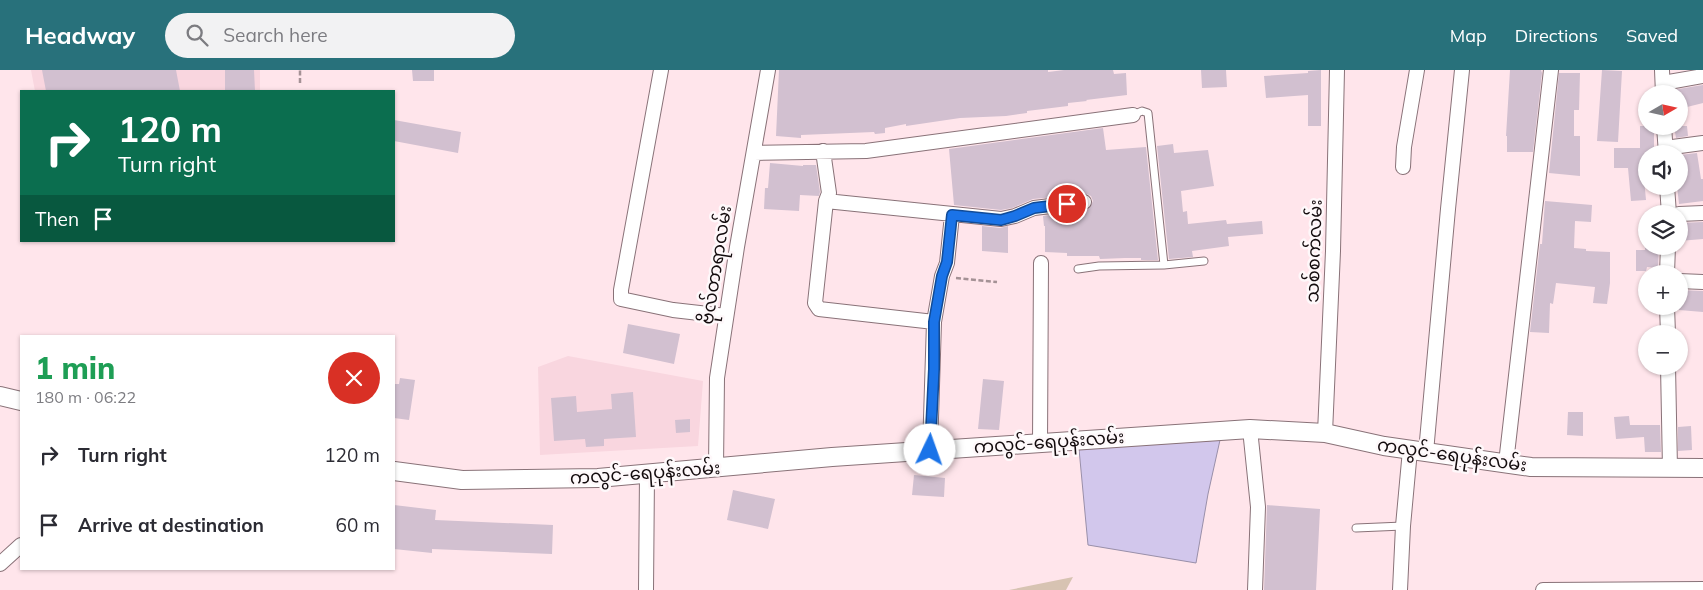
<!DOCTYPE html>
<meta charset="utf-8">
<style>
:root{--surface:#fff;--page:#f2f2f3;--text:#2b2b33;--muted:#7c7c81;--accent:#28717b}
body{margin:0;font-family:Mulish,"Noto Sans Myanmar",sans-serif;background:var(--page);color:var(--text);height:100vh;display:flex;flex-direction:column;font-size:19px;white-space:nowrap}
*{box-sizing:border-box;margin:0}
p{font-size:16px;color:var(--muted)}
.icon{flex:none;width:28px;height:28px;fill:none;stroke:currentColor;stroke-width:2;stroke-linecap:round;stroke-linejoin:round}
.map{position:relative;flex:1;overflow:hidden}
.panel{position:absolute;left:20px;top:265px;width:375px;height:235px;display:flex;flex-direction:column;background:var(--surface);border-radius:0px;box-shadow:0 1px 4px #0004}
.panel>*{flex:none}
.hud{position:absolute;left:20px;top:20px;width:375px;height:152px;border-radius:0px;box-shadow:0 1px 4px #0004;background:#0b6e4f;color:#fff;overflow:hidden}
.needle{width:32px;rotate:81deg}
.controls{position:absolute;left:1638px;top:15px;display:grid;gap:10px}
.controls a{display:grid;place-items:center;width:50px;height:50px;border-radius:50%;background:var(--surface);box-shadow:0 1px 4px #0004;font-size:25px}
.pin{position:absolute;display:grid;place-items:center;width:42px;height:42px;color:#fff;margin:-21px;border:2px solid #fff;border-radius:50%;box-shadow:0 1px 5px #0007}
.me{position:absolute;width:55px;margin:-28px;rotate:3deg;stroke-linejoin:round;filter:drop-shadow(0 0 4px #0008)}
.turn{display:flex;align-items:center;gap:18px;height:105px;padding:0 15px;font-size:22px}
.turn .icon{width:65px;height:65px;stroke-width:2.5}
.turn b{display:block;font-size:35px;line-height:42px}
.then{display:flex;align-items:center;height:48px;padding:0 15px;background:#0003;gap:10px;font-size:19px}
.round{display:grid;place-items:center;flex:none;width:52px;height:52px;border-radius:26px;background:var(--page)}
.summary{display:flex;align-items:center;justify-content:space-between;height:85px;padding:0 15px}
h1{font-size:30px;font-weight:800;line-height:38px;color:#1e9e55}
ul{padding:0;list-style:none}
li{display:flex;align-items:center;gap:15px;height:70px;padding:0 15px}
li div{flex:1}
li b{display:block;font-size:19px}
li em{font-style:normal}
header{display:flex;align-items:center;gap:30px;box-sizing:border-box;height:70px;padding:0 25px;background:var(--accent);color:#fff}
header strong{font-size:24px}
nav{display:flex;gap:28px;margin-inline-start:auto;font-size:18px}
.search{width:350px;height:45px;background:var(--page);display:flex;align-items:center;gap:12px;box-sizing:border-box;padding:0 18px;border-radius:28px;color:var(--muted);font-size:19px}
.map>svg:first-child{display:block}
</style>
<header>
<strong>Headway</strong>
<div class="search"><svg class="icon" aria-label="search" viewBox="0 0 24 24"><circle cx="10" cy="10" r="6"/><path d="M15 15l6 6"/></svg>Search here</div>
<nav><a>Map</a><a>Directions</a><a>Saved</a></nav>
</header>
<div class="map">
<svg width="1703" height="520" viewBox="0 0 1703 520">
<rect width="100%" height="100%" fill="#ffe5eb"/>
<path fill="#f9d6df" d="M31 0H260V21H35Z
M568 286 703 311 698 376 540 385 538 297Z"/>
<path fill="#d7c3b2" d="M1073 507 1066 520H1009Z"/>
<path fill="#d2c7ec" stroke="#998fa9" d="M1220 370 1208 424 1196 493 1088 475 1079 379Z"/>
<path fill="#d2c0d0" d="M42 0H176L180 21H46Z
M225 0H254L255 21H225Z
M412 0H434V11H413Z
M779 0H1048V2L1064 0H1113L1114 4 1126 3 1127 25 1086 30 1087 31 1068 33V36L1027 41V43L1006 46 960 48 906 56V54L885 58V63L875 64 874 62 801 65V68L776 66Z
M1201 0H1226L1227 17 1202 18Z
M1321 0V56H1308V25L1266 28 1264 6 1308 3V1Z
M1510 0H1541L1542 3 1533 82H1507V66H1506Z
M1602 0 1622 1 1618 72 1597 71Z
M1559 3H1580L1579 40H1574V66H1580V106L1549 103Z
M1703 15V33L1679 39V24H1672V20Z
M394 50 461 62 458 83 394 71Z
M1640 56H1654V84H1646V98H1643L1646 130 1631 131 1628 98H1614V78H1640Z
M1674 56H1687L1688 66 1676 68Z
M1103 58 1106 80 1146 77 1158 190H1141V188H1125L1100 189 1099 186H1067V183L1045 182V156H1044L1043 146 1089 139 1093 131 1091 126 1087 124 1033 129 1012 138 1001 140 954 135 949 79Z
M1173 74 1174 83 1208 80 1214 116 1181 121 1183 142 1187 141 1188 154 1226 150 1227 154 1262 151 1263 164 1228 167 1229 176 1192 181 1193 187 1169 189 1157 76Z
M1697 83 1701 109H1703V131L1679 134 1677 116H1679V85Z
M770 93 803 96V95H816L820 122 819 126 800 125 799 141 764 139 765 118H768Z
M1545 131 1592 135 1591 152 1575 151 1574 178 1586 179V181L1610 182V213L1607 234 1593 233 1595 217 1556 213 1553 234 1550 233 1549 263 1530 262 1540 174H1542Z
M1703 152V169L1679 171V153Z
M982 156 1000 158 1008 156V183L982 181Z
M1645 176H1659L1658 198 1647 197 1646 201H1636V180H1645Z
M1679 220 1703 221V242L1679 240Z
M628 254 680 264 674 294 623 283Z
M400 308 415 310 409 350 394 348V314H399Z
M983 309 1004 311 999 360 978 359Z
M633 322 636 367 604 369V376L586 377 585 369 554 371 551 328 576 326 577 342 612 339 611 324Z
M1568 342H1583V366L1567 365Z
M1629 346 1630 355H1660L1661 382H1645L1644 367 1616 369 1614 347Z
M690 349V362L676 363 675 350Z
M1691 356 1692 380 1678 381V357Z
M914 405 945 408 944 427 912 425Z
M733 420 775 429 768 459 727 450Z
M394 435 436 440 435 450 553 455 552 484 432 479V483L394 479Z
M1267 435 1320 439 1316 520H1264Z"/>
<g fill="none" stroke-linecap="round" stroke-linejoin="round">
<g stroke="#897278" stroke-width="9">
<path id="service" d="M1133 45 1142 41 1148 43 1164 195
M1078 199 1099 196 1164 195 1204 191
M1356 458 1403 456"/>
</g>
<g stroke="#897278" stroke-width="16">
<path id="minor" d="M661 0 621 220V229L673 240 726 246
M1662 0 1663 24
M1663 13 1703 6
M1664 56 1666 84
M1665 78 1703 73
M823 81 829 123 826 131 815 233 819 239 934 252
M754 83 866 81 1133 45
M1403 97 1404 77 1417 0
M1667 116 1669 144
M826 131 1001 149 1015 146 1034 138 1084 132
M1679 144 1703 143
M1667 204 1668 176
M1679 211 1703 212
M1667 236 1668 264
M1668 296 1670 399
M1250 359 1258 437 1255 520
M1325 363 1333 181 1337 0
M1040 373 1041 193
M930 380 934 252 942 206 947 193 952 145
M1426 382 1448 139 1462 0
M1506 393 1551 0
M716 397 717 308 737 177 768 0
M0 494 21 475
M646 520 647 405
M1400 520 1403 456 1410 380
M1543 520 1703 519"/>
</g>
<g stroke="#897278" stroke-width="20">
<path id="tertiary" d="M0 326 21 331
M394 401 462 410 598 408 832 387 1250 359 1325 363 1384 376 1531 397 1703 398"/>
</g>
<path stroke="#a49195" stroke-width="2.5" stroke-dasharray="5 2.5" stroke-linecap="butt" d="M300 13V0
M956 208 997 212"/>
<use href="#service" stroke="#fff" stroke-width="7"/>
<use href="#minor" stroke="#fff" stroke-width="14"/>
<use href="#tertiary" stroke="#fff" stroke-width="18"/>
</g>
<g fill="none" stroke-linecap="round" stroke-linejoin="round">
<g stroke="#114b97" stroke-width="12">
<path id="route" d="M930 380 934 299V252L942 206 947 192 952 145 1001 150 1015 146 1034 138 1067 134"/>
</g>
<use href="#route" stroke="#1a73e8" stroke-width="9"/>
</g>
<g text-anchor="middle" stroke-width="5" stroke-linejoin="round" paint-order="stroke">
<g font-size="18" fill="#130b0d" stroke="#fef8fa">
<text transform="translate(1314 181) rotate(-88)" y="6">သစ်စက်လမ်း</text>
<text transform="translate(716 195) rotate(-81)" y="6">ဗိုလ်တာရာလမ်း</text>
<text transform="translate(1049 372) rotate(-4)" y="6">ကလွင်-ရေပုန်းလမ်း</text>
<text transform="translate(1452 385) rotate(8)" y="6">ကလွင်-ရေပုန်းလမ်း</text>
<text transform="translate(645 403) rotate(-4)" y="6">ကလွင်-ရေပုန်းလမ်း</text>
</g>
</g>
</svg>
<div class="controls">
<a><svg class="needle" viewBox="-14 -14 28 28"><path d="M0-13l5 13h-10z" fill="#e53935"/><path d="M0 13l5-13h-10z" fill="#7c7c81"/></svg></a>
<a><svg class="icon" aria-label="sound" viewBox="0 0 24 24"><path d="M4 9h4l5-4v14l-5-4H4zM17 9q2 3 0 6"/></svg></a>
<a><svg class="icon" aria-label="layers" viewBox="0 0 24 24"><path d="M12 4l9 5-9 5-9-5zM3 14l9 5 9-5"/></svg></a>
<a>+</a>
<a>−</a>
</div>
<div class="pin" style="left:1067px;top:134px;background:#d93025"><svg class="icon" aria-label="arrive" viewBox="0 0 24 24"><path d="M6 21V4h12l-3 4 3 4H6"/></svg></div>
<svg class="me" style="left:930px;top:380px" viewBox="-20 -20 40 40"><circle r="19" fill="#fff"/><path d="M0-13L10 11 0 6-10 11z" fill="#1a73e8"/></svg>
<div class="hud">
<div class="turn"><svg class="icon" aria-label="right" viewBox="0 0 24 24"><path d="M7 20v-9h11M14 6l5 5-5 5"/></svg><div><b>120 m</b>Turn right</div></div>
<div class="then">Then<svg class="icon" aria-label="arrive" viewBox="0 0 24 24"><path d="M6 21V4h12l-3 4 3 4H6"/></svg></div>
</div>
<section class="panel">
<div class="summary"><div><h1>1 min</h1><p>180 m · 06:22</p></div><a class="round" style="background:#d93025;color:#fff"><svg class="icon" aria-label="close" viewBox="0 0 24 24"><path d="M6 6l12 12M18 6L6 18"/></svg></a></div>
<ul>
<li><svg class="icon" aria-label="right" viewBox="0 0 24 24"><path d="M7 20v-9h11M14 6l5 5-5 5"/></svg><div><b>Turn right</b></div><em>120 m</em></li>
<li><svg class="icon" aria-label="arrive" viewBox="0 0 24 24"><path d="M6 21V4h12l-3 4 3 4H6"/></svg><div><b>Arrive at destination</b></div><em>60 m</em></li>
</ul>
</section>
</div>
